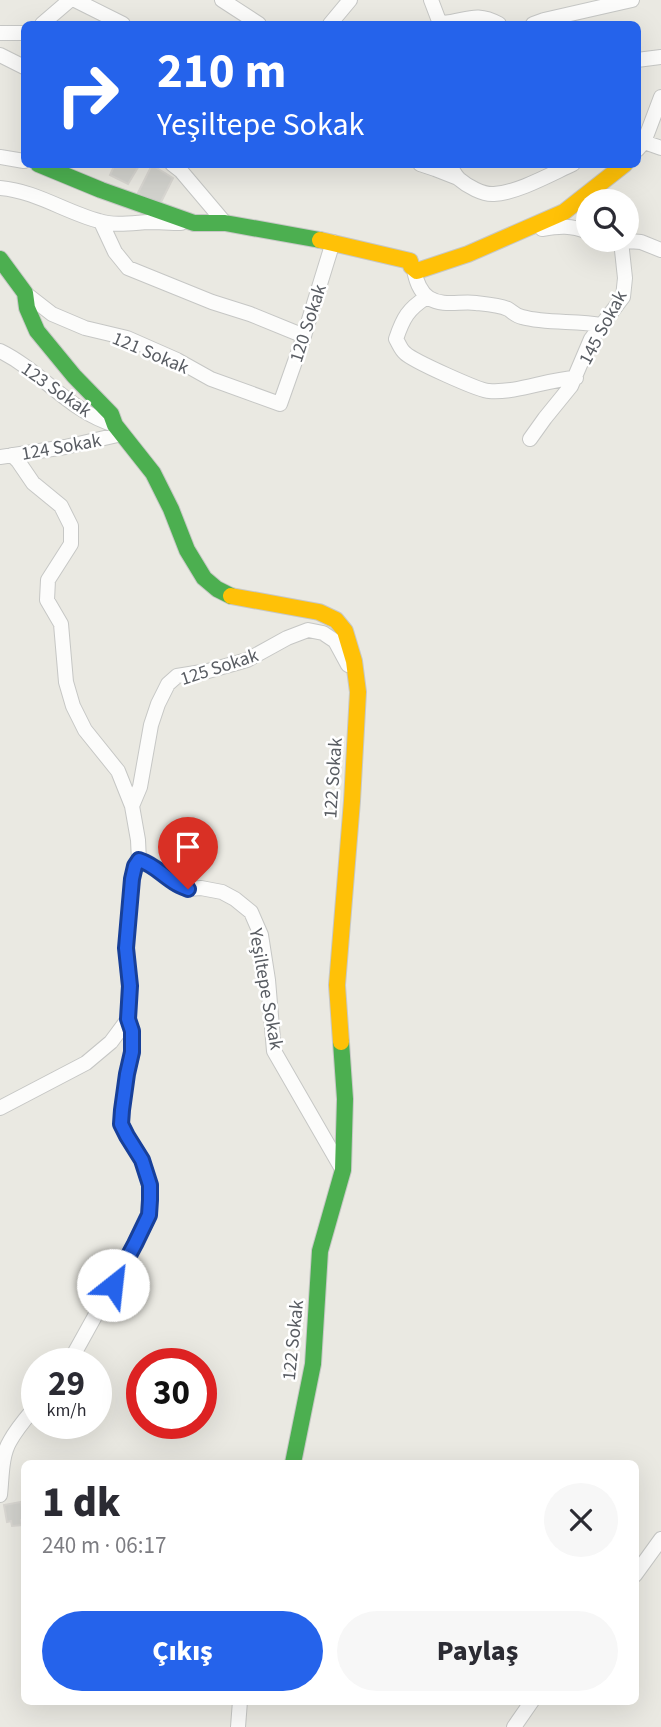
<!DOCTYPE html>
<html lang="tr">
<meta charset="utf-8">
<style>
:root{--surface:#fff;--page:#f7f7f7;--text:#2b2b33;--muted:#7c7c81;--accent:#2563eb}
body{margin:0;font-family:"Source Sans 3",sans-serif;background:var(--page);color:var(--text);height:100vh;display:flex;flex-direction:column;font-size:26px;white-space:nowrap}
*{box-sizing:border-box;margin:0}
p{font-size:23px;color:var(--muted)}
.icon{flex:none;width:38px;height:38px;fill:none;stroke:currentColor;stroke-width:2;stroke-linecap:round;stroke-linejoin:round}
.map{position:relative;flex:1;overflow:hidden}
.panel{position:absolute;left:21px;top:1460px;width:618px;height:245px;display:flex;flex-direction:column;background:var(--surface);border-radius:10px;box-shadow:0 7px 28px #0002}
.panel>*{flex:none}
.guide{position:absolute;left:21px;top:21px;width:620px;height:147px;border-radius:10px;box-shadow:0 7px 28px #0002;background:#2563eb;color:#fff;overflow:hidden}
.fabs{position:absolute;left:576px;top:189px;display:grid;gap:14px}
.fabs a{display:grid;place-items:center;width:63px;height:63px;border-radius:50%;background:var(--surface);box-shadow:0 7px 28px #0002;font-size:35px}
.speed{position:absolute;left:21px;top:1348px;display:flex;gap:14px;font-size:35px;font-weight:700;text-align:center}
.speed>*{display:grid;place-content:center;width:91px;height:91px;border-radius:50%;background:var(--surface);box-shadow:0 7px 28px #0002;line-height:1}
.speed small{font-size:18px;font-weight:400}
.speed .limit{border:10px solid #d22;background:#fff;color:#111}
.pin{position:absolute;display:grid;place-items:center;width:60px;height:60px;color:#fff;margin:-72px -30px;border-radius:50% 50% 50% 0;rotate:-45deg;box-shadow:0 0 7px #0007}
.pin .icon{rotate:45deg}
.me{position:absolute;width:77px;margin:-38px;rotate:29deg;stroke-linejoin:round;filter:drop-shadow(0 0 5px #0008)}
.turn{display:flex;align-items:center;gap:24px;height:147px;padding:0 21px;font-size:32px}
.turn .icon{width:91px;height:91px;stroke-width:2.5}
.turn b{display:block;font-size:49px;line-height:60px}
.round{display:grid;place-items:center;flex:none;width:74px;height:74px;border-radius:37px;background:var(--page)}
.overview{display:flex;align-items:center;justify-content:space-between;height:119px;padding:0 21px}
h1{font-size:42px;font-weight:800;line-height:52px}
.button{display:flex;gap:14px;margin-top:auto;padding:14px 21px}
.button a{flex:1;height:80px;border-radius:42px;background:var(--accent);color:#fff;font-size:28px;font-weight:800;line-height:80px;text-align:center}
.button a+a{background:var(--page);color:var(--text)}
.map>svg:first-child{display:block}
</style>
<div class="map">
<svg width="661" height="1727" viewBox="0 0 661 1727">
<rect width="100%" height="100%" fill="#eae9e2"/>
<path fill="#d2d2cd" stroke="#d9d7d2" stroke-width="2" d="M115 164H140L128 184 110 175Z
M152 165 173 178 159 206 138 193Z
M21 1502 24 1519 21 1520 22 1525 12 1526 11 1521 7 1522 4 1505Z"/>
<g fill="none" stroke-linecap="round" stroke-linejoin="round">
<g stroke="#c6c7c5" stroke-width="16">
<path id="street" d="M75 0 123 24
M222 0 259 24
M431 0 439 21 443 23C467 21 475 11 499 24
M42 24 70 0
M330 24 350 0
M533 24 544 20 632 0
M0 33H24
M0 55 24 67
M637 60 661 57
M637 143 644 142 661 148
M637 150 644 142 661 97
M0 157 24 161
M172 164 181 171 225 223
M420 164 435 169 458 178
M450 164C452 169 455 175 459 179 467 186 483 195 494 194 517 193 551 174 573 164
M0 188C36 191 65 212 99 221 114 226 132 223 148 222 159 222 170 223 181 223
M101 222 115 252 128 268 212 302 250 314 304 336
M542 229C559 226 571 225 588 232
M615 240 641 242 661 250
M414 270C416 280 419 291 429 298 443 307 460 301 476 303 485 304 499 305 508 309 513 312 516 316 522 317 547 324 576 320 602 325
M25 293 52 314 85 328 127 338 177 360 211 379 280 404 304 336 333 242
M427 297C408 309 403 318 396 339 399 344 401 350 405 353 413 361 480 391 489 391 519 393 547 379 576 378
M0 351C41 371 70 412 115 425
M530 439 545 418 571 386 591 339 623 297 625 278 621 241
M12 455 18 461 33 483 61 506 71 526V544L48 580 47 600 61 624 66 682 73 706 85 730 118 771 132 806 138 840 139 861
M0 457 65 447 122 434
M132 806 140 787 151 725 158 704 168 684 177 676 208 671 247 660 287 638 308 630 323 633 335 641 348 665
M139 861 147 862 157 868 176 884 188 889 201 888 222 892 235 899 251 912 261 935 268 980 274 1051 342 1169
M0 1108 86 1063 111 1042 128 1019
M69 1363 135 1244 149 1215 150 1185 142 1159 127 1136 122 1124V1109L127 1074 133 1052 132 1031 128 1019 129 986 126 948 132 879 136 866 139 861
M0 1495C2 1478 1 1456 10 1441 17 1428 27 1417 37 1405
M635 1575 661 1539
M238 1727 240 1701
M514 1727 532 1701"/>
</g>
<g stroke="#c7c8c6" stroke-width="18">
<path id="fast" d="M38 164 101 190 194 223H225L320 240
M0 259 25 293 27 308 37 331 74 376 111 414 115 425 153 473 171 509 187 550 204 578 217 589 231 596
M293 1463 313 1364 320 1251 343 1170 345 1099 341 1042"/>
</g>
<g stroke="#c7c8c6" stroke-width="18">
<path id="slow" d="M320 240 410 261 411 266 417 271 468 254 564 212 625 164
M231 596 319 612 336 620 345 631 354 661 358 692 352 801 337 985 341 1042"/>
</g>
<use href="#street" stroke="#fcfcfb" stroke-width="14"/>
<use href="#fast" stroke="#4caf50" stroke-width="16"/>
<use href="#slow" stroke="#ffc107" stroke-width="16"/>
</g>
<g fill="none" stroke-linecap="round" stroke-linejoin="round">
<g stroke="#184099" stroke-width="18">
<path id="route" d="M113 1285 135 1244 149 1215 150 1200V1185L142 1160 127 1136 121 1124 122 1110 127 1074 132 1052V1031L128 1019 130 986 126 948 132 879 135 866 139 860C155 865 163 876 177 884 180 886 184 887 188 889"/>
</g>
<use href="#route" stroke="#2563eb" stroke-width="12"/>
</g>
<g text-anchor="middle" stroke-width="5" stroke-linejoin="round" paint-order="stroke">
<g font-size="19" fill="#585c62" stroke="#fff">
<text transform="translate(307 323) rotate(-72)" y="7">120 Sokak</text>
<text transform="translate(602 327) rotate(-62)" y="7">145 Sokak</text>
<text transform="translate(151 352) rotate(23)" y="7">121 Sokak</text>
<text transform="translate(57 389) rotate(35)" y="7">123 Sokak</text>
<text transform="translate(61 446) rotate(-10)" y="7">124 Sokak</text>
<text transform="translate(219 666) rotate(-18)" y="7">125 Sokak</text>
<text transform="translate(332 778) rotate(-86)" y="7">122 Sokak</text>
<text transform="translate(267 989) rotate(80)" y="7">Yeşiltepe Sokak</text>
<text transform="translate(292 1340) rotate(-84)" y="7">122 Sokak</text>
</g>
</g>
</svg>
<div class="fabs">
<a><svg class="icon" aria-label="search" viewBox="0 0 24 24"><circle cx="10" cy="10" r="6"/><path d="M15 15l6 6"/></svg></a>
</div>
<div class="speed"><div>29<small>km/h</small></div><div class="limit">30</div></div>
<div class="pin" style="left:188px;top:889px;background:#d93025"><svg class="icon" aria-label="arrive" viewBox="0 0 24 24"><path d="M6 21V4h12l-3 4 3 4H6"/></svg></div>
<svg class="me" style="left:113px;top:1285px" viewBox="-20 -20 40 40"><circle r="19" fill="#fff"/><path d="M0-13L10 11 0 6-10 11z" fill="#2563eb"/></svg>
<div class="guide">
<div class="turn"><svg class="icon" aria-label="right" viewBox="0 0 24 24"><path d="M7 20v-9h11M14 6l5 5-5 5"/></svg><div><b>210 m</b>Yeşiltepe Sokak</div></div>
</div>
<section class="panel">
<div class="overview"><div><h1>1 dk</h1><p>240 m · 06:17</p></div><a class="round"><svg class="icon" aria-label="close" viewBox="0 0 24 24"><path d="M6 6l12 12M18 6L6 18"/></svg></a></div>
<div class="button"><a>Çıkış</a><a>Paylaş</a></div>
</section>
</div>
